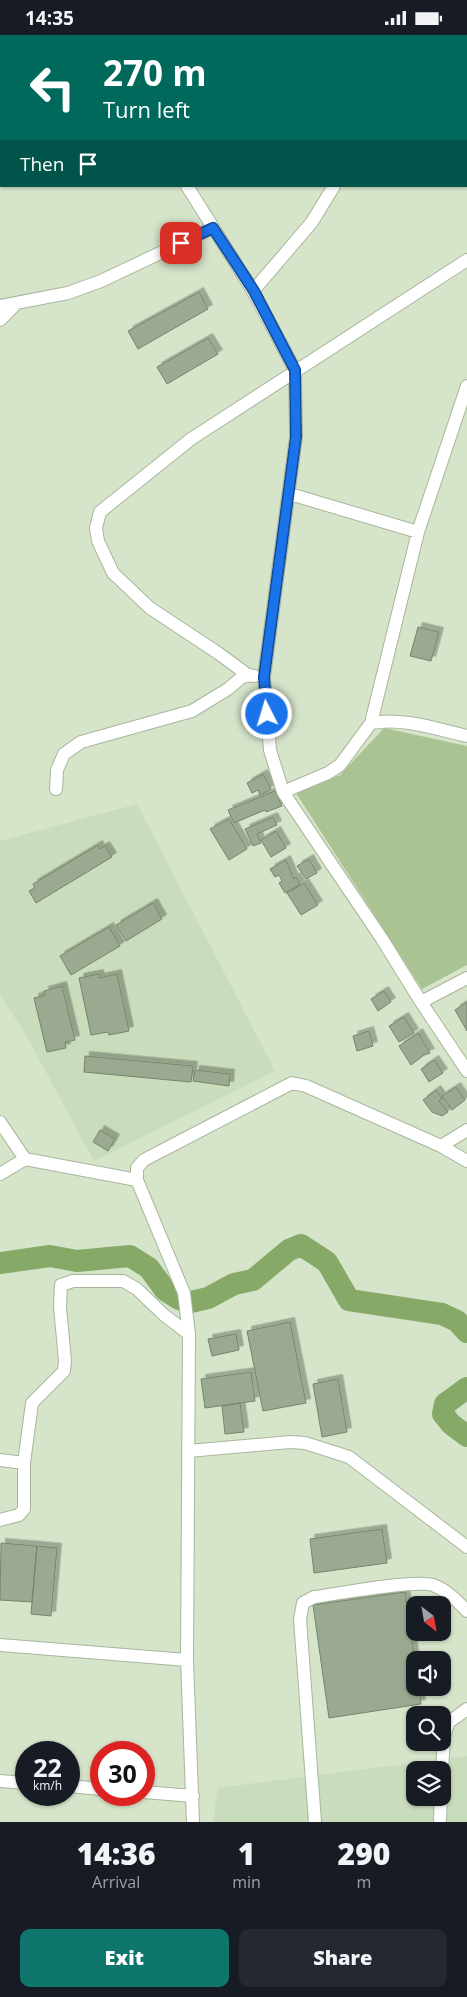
<!DOCTYPE html>
<style>
:root{--surface:#171b24;--page:#242831;--text:#f1f3f6;--muted:#9ea1a6;--accent:#0f766e}
body{margin:0;font-family:"Open Sans",sans-serif;background:var(--page);color:var(--text);height:100vh;display:flex;flex-direction:column;font-size:19px;white-space:nowrap}
*{box-sizing:border-box;margin:0}
p{font-size:16px;color:var(--muted)}
.icon{flex:none;width:28px;height:28px;fill:none;stroke:currentColor;stroke-width:2;stroke-linecap:round;stroke-linejoin:round}
.map{position:relative;height:1787px;overflow:hidden}
.side{display:flex;flex-direction:column;background:var(--surface);flex:1}
.side>*{flex:none}
.hud{position:absolute;left:0px;top:0px;width:468px;height:152px;box-shadow:0 1px 4px #0004;background:#00695c;color:#fff;overflow:hidden}
.needle{width:32px;rotate:149deg}
.fabs{position:absolute;left:406px;top:1561px;display:grid;gap:10px}
.fabs a{display:grid;place-items:center;width:45px;height:45px;border-radius:10px;background:var(--surface);box-shadow:0 1px 4px #0004;font-size:25px}
.speed{position:absolute;left:15px;top:1706px;display:flex;gap:10px;font-size:25px;font-weight:700;text-align:center}
.speed>*{display:grid;place-content:center;width:65px;height:65px;border-radius:50%;background:var(--surface);box-shadow:0 1px 4px #0004;line-height:1}
.speed small{font-size:12px;font-weight:400}
.speed .limit{border:8px solid #d22;background:#fff;color:#111}
.pin{position:absolute;display:grid;place-items:center;width:42px;height:42px;color:#fff;margin:-21px;border-radius:10px;box-shadow:0 2px 8px #0006}
.me{position:absolute;width:55px;margin:-28px;rotate:355deg;stroke-linejoin:round;filter:drop-shadow(0 0 4px #0008)}
.turn{display:flex;align-items:center;gap:18px;height:105px;padding:0 20px;font-size:22px}
.turn .icon{width:65px;height:65px;stroke-width:2.5}
.turn b{display:block;font-size:35px;line-height:42px}
.then{display:flex;align-items:center;height:48px;padding:0 20px;background:#0003;gap:10px;font-size:19px}
.eta{display:flex;justify-content:space-evenly;align-items:center;height:85px;text-align:center}
.eta b{font-size:30px;font-weight:800;line-height:35px}
.action{display:flex;gap:10px;margin-top:auto;padding:10px 20px}
.action a{flex:1;height:58px;border-radius:10px;background:var(--accent);color:#fff;font-size:20px;font-weight:800;line-height:58px;text-align:center}
.action a+a{background:var(--page);color:var(--text)}
.status{display:flex;justify-content:space-between;align-items:center;height:35px;padding:0 25px;background:var(--surface);direction:ltr}
.status svg{height:14px;fill:currentColor}
.map>svg:first-child{display:block}
</style>
<div class="status"><b>14:35</b><svg viewBox="0 0 49 12"><path d="M0 12V9h3v3zM5 12V6h3v6zM10 12V3h3v9zM15 12V0h3v12zM26 1h20v11H26zM47 4h2v5h-2z"/></svg></div>
<div class="map">
<svg width="467" height="1787" viewBox="0 0 467 1787">
<defs>
<filter id="shadow"><feDropShadow dx="4.5" dy="-4.5" stdDeviation="0" flood-color="#0004"/></filter>
</defs>
<rect width="100%" height="100%" fill="#d6e4ca"/>
<path fill="#c9dcbb" fill-rule="evenodd" d="M137 769 275 1036 94 1126 25 998 0 960V806Z
M467 1721V1787H213L218 1753ZM415 1735H442V1762H415Z"/>
<path fill="#a9c492" d="M384 693 467 711V930L422 954 296 758 340 740Z"/>
<g fill="none" stroke-linecap="round" stroke-linejoin="round">
<path stroke="#86a967" stroke-width="22" d="M0 1228 50 1221 77 1226 130 1221 149 1233 165 1255 179 1264 191 1267 208 1263 234 1249 253 1245 289 1215 301 1210 327 1227 349 1265 442 1279 457 1286 467 1297
M467 1353 445 1369 443 1379 451 1389 467 1401"/>
</g>
<path fill="#9ba990" stroke="#77846c" filter="url(#shadow)" d="M199 257 208 274 138 314 128 296Z
M208 303 218 319 167 349 157 332Z
M418 592 439 597 431 626 410 621Z
M263 739 271 754 260 760 258 755 252 758 247 748Z
M275 756 282 771 266 777 265 775 234 788 228 775Z
M273 782 277 790 257 799 261 808 253 811 245 794Z
M229 784 247 814 229 825 210 794Z
M276 796 286 813 271 822 261 805Z
M98 810 100 814 105 811 112 822 36 868 29 856 35 853 33 849Z
M309 824 317 838 306 844 297 831Z
M286 825 294 844 296 842 300 849 285 858 279 848 282 846 279 840 275 842 270 834Z
M304 848 318 870 301 880 287 858Z
M153 868 162 884 126 906 116 890Z
M109 892 120 911 71 940 60 921Z
M99 939V943L117 939 129 996 109 1000 108 997 91 1000 79 943Z
M62 951 75 1005 65 1007 66 1013 47 1017 34 963 45 960 44 956Z
M384 956 391 967 378 976 371 964Z
M467 967V996L455 975Z
M404 982 414 998 399 1007 389 991Z
M369 996 373 1011 357 1016 353 1001Z
M418 998 430 1018 424 1020 411 1030 399 1011Z
M85 1021 193 1031 191 1047 84 1037Z
M434 1025 443 1038 429 1047 421 1034Z
M195 1035 230 1039 229 1051 193 1046Z
M456 1052 465 1065 452 1075 442 1061Z
M436 1055 442 1063 439 1066 448 1077 442 1081 432 1077 423 1065Z
M100 1095 115 1104 108 1116 93 1107Z
M290 1287 306 1368 263 1376 247 1296Z
M236 1299 239 1315 212 1321 208 1304Z
M251 1337 255 1366 205 1373 201 1344Z
M338 1344 347 1397 322 1402 313 1349Z
M240 1368 244 1397 225 1399 222 1371Z
M382 1494 387 1528 314 1538 310 1504Z
M1 1508 37 1511 32 1567 0 1565Z
M37 1511 57 1513 51 1581 31 1579Z
M405 1557 415 1627V1652H419L421 1669 329 1683 313 1570Z"/>
<g fill="none" stroke-linecap="round" stroke-linejoin="round">
<g stroke="#a8b69d" stroke-width="14">
<path id="minor" d="M93 0 94 1
M419 1 420 0
M0 85H1
M0 104 1 103
M187 151 253 256 295 335 296 402 264 642 270 715 283 757 382 904 421 967 467 1036
M253 256 312 187 334 151
M0 271 68 258 101 246 213 193
M0 285 17 268
M290 459 418 497
M248 640 218 618 150 573 113 538 98 506 96 493 100 477 191 404 467 225
M371 688 418 497 467 351
M56 754 57 735 64 719 81 707 192 676 228 654 241 643 248 640 254 641
M283 757 328 738 340 730 371 688C403 682 436 694 467 701
M421 967 467 943
M0 1087 25 1124 137 1145
M441 1111 467 1095
M0 1139 25 1124
M189 1299 184 1258 137 1145V1133L144 1125 292 1048 306 1051 441 1111 467 1126
M188 1416 290 1407 305 1408 349 1422 467 1512
M0 1425 24 1428
M0 1485 19 1480 24 1474V1428L32 1368 64 1336 65 1326 60 1272 61 1250 73 1246H123L137 1254 164 1280 189 1299 187 1625 193 1787
M0 1610 187 1625
M442 1735 444 1701 449 1687 467 1674
M0 1746 26 1748
M69 1751 101 1754
M144 1757 193 1761
M440 1784 441 1762
M315 1787 300 1584 303 1568 314 1562C338 1559 415 1544 433 1550 447 1555 457 1566 467 1576"/>
</g>
<use href="#minor" stroke="#fff" stroke-width="12"/>
</g>
<g fill="none" stroke-linecap="round" stroke-linejoin="round">
<g stroke="#114b97" stroke-width="12">
<path id="route" d="M181 208 213 193 254 256 295 335 296 402 264 642 267 679"/>
</g>
<use href="#route" stroke="#1a73e8" stroke-width="9"/>
</g>
</svg>
<div class="fabs">
<a><svg class="needle" viewBox="-14 -14 28 28"><path d="M0-13l5 13h-10z" fill="#e53935"/><path d="M0 13l5-13h-10z" fill="#9ea1a6"/></svg></a>
<a><svg class="icon" aria-label="sound" viewBox="0 0 24 24"><path d="M4 9h4l5-4v14l-5-4H4zM17 9q2 3 0 6"/></svg></a>
<a><svg class="icon" aria-label="search" viewBox="0 0 24 24"><circle cx="10" cy="10" r="6"/><path d="M15 15l6 6"/></svg></a>
<a><svg class="icon" aria-label="layers" viewBox="0 0 24 24"><path d="M12 4l9 5-9 5-9-5zM3 14l9 5 9-5"/></svg></a>
</div>
<div class="speed"><div>22<small>km/h</small></div><div class="limit">30</div></div>
<div class="pin" style="left:181px;top:208px;background:#d93025"><svg class="icon" aria-label="arrive" viewBox="0 0 24 24"><path d="M6 21V4h12l-3 4 3 4H6"/></svg></div>
<svg class="me" style="left:267px;top:679px" viewBox="-20 -20 40 40"><circle r="17" fill="#1a73e8" stroke="#fff" stroke-width="3"/><path d="M0-11L8 9 0 5-8 9z" fill="#fff"/></svg>
<div class="hud">
<div class="turn"><svg class="icon" aria-label="left" viewBox="0 0 24 24"><path d="M17 20v-9H6M10 6l-5 5 5 5"/></svg><div><b>270 m</b>Turn left</div></div>
<div class="then">Then<svg class="icon" aria-label="arrive" viewBox="0 0 24 24"><path d="M6 21V4h12l-3 4 3 4H6"/></svg></div>
</div>
</div>
<section class="side">
<div class="eta">
<div><b>14:36</b><p>Arrival</p></div>
<div><b>1</b><p>min</p></div>
<div><b>290</b><p>m</p></div>
</div>
<div class="action"><a>Exit</a><a>Share</a></div>
</section>
